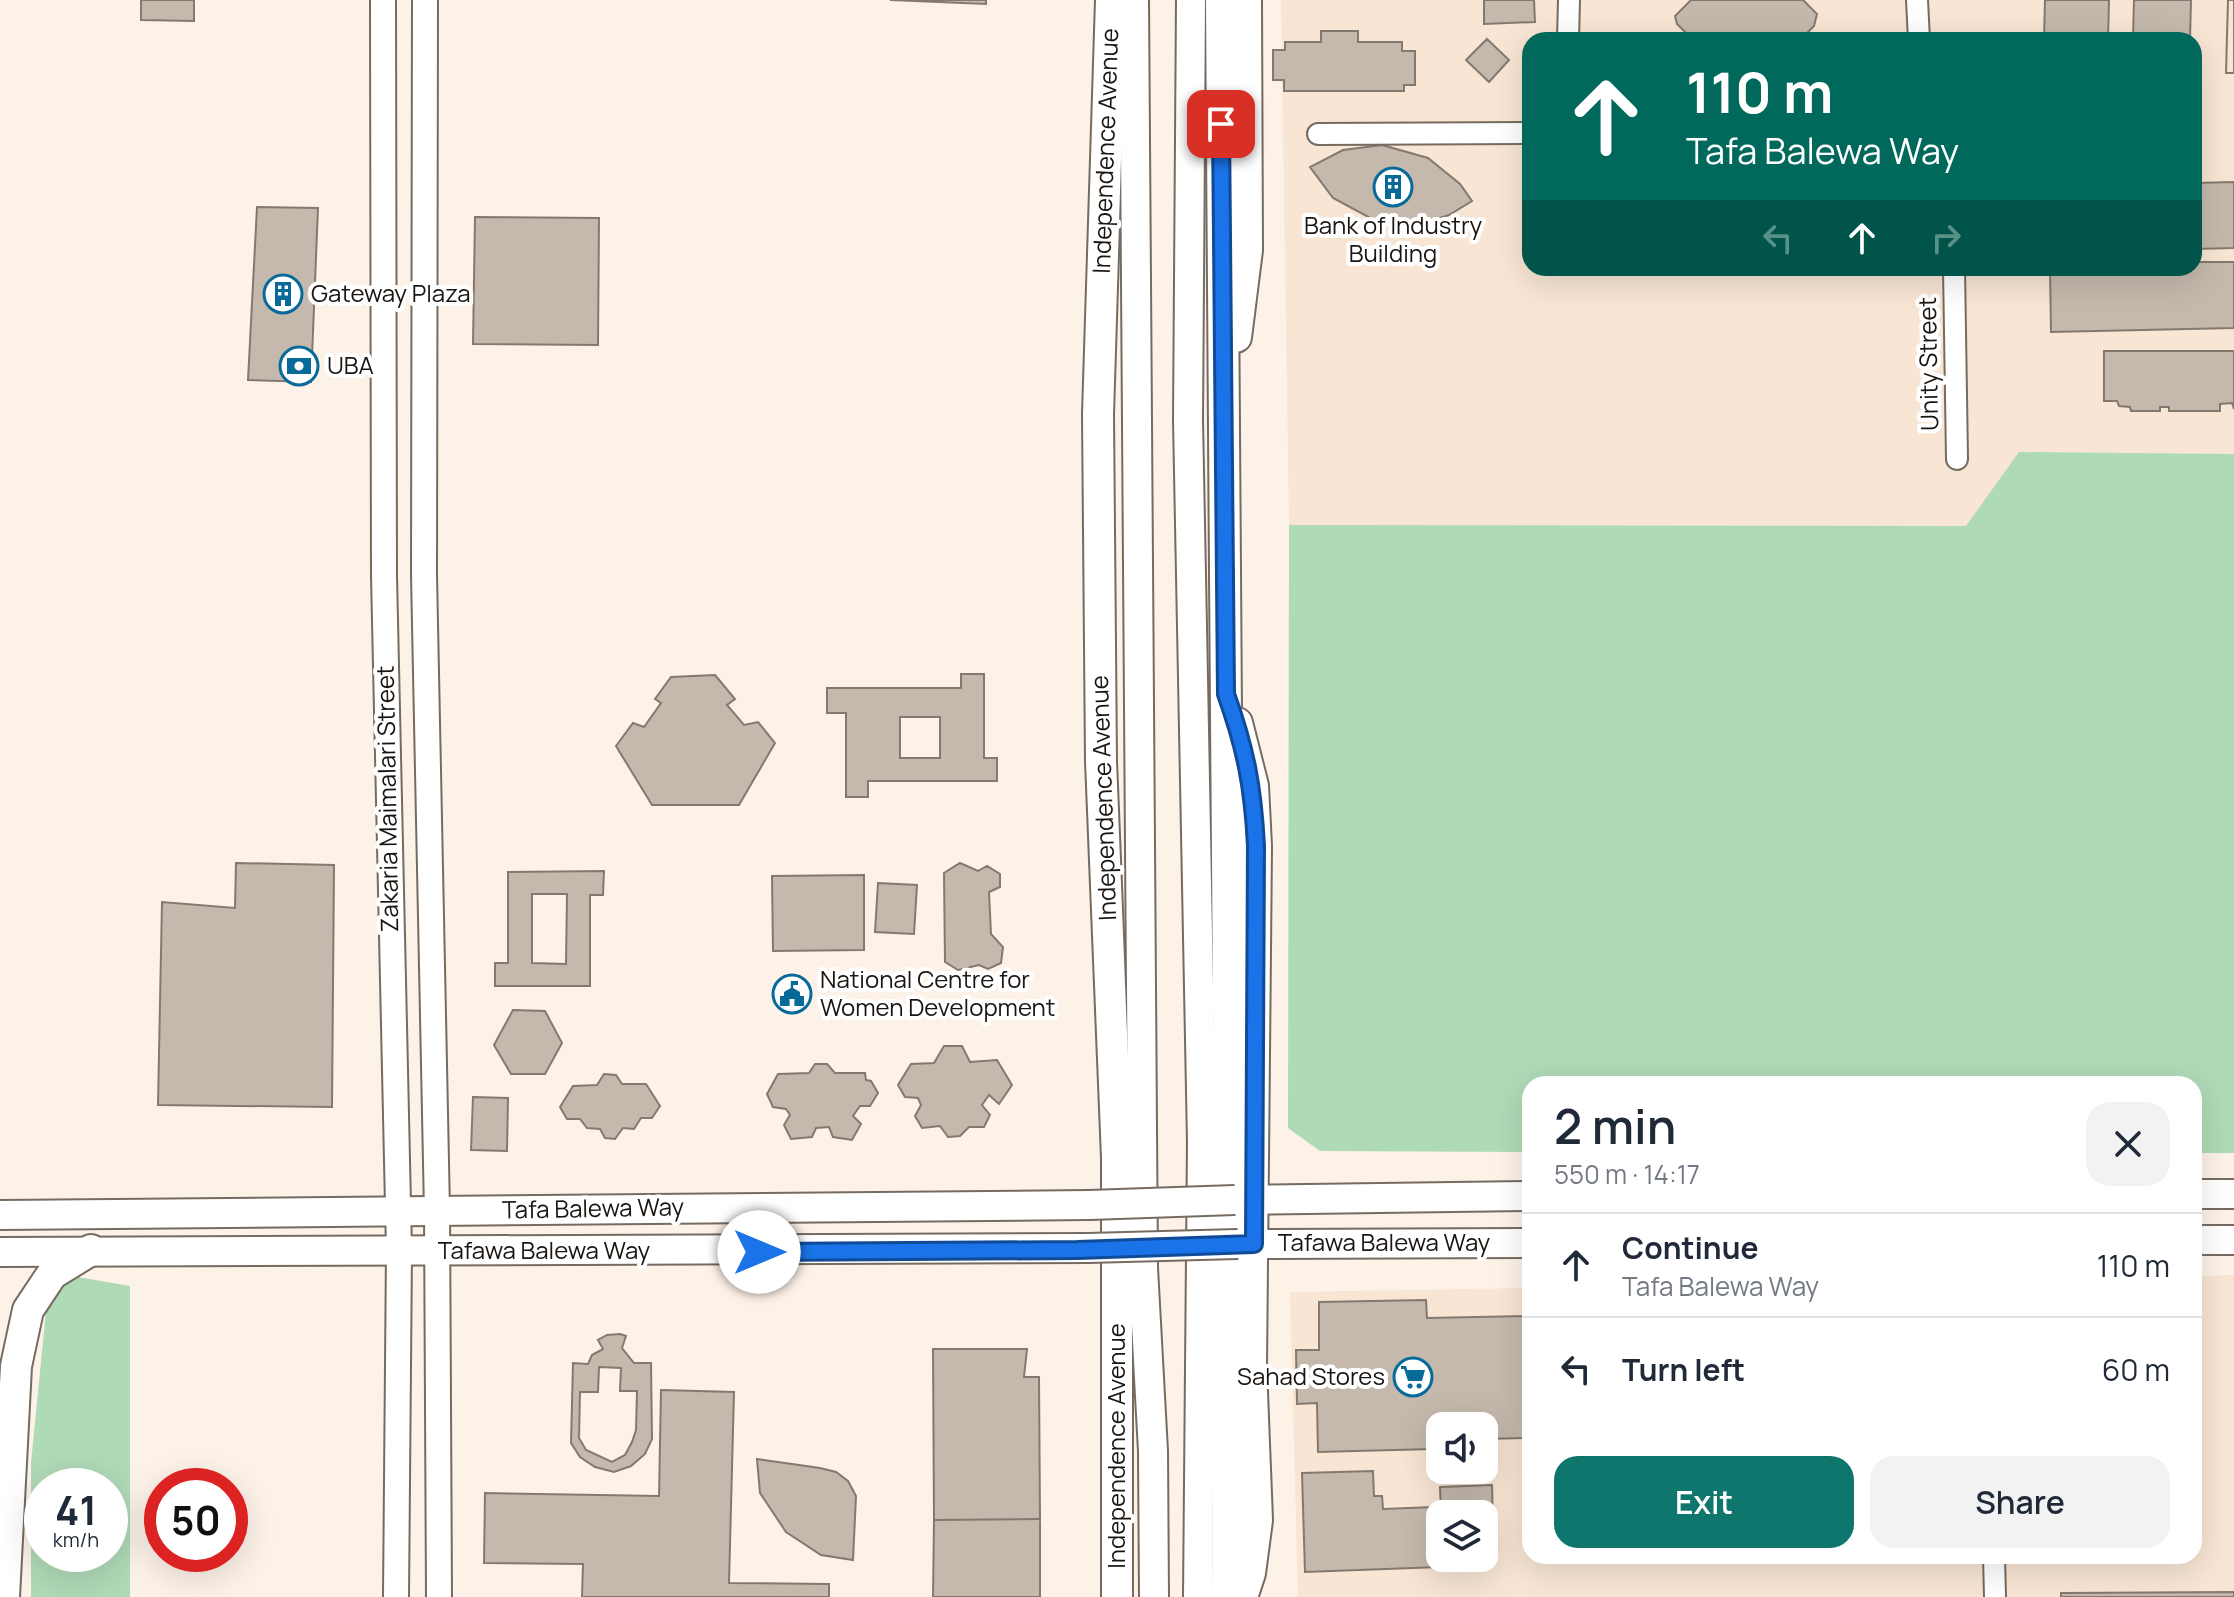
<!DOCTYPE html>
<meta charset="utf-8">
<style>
:root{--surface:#fff;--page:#f2f2f3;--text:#1f2937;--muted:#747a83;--line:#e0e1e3;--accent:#0f766e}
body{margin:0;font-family:Manrope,sans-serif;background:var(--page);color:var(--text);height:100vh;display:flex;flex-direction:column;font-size:30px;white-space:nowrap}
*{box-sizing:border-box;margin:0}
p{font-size:26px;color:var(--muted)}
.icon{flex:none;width:44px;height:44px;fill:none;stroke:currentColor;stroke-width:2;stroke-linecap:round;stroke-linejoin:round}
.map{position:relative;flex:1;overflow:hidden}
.sheet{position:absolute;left:1522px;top:1076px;width:680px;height:488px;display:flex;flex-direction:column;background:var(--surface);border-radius:24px;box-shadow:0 8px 32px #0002}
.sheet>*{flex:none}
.top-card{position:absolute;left:1522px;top:32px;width:680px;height:244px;border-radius:24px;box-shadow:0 8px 32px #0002;background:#00695c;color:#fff;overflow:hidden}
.buttons{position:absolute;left:1426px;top:1412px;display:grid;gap:16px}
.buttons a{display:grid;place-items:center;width:72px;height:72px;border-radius:16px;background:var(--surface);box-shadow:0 8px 32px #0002;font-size:40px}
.speed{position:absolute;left:24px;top:1468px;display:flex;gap:16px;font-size:40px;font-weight:700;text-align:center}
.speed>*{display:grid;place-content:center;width:104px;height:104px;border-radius:50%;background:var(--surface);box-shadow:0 8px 32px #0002;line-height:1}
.speed small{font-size:20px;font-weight:400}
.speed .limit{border:12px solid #d22;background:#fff;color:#111}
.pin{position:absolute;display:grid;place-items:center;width:68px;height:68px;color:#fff;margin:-34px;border-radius:16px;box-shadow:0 4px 12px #0006}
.me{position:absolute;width:88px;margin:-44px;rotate:90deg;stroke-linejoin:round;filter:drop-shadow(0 0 6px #0008)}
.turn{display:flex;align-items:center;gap:28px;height:168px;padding:0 32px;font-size:36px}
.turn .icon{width:104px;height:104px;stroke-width:2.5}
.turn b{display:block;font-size:56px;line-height:68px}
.lanes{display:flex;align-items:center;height:76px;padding:0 32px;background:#0003;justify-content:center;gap:40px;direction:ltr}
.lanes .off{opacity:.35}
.round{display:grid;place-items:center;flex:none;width:84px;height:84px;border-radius:24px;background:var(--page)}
.headline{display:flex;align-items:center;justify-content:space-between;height:136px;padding:0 32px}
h1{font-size:48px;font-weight:600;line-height:60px}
.button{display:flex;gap:16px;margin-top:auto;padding:16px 32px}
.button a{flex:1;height:92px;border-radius:24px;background:var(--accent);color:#fff;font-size:32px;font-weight:600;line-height:92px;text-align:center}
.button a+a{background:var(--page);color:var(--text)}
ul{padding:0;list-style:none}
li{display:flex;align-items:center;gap:24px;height:104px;padding:0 32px;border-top:2px solid var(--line)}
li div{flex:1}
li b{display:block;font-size:30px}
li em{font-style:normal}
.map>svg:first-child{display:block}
</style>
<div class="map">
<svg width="2234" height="1597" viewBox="0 0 2234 1597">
<rect width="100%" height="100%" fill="#fdf2e8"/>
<path fill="#f8e5d3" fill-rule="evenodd" d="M1281 0H2234V454L2020 452 1966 526 1289 525ZM1530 40H2194V268H1530Z
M2234 1275V1597H1298L1290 1292 1530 1288V1556H2194V1276ZM1440 1426H1484V1470H1440ZM1440 1514H1484V1558H1440Z"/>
<path fill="#afdab6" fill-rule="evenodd" d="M2019 452 2234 454V1153H2194V1084H1530V1152L1320 1151 1288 1128 1289 525 1966 526Z
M72 1276 130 1286V1597H31V1463L46 1311ZM42 1486H110V1554H42Z"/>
<path fill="#c5b9ad" stroke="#84796e" stroke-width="2" fill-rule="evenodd" d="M141 0H194V21L141 20Z
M890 0H986V4Z
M1484 0H1534L1535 22 1484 24Z
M1691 0H1803L1817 14 1814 26 1800 40H1693L1677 24 1675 16Z
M2045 0H2109L2108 40H2044Z
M2134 0H2191L2190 40H2133Z
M2228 0H2234V73H2226Z
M2228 0H2234V73H2226Z
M1321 31H1358V42H1402V51H1415V85H1404V91H1284V80H1273V50H1285V42H1321Z
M1487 39 1509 60 1489 82 1466 60Z
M1382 145 1428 158 1460 184 1472 201 1449 215 1424 223 1404 225 1374 220 1333 198 1310 167 1343 150Z
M2234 182V248L2194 249V183Z
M257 207 318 208 311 382 248 380Z
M475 217 599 218 598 345 473 344Z
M2194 262H2234V328L2051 332 2050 268H2194Z
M2104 351H2234V409L2232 403 2220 404V411H2169V407H2160V411H2131L2130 407 2119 406 2117 401H2104Z
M961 674H984V758H997V781H868V797H846V713H827V688H961ZM900 717H940V758H900Z
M715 675 735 699 727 705 744 725 758 722 775 743 739 805H652L616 746 633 723 644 727 661 703 655 699 671 677Z
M236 863 334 865 332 1107 158 1105 162 902 235 908Z
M960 863 978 871 987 866 1000 874V887L989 892 991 934 1003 947 1001 963 988 969 979 965 958 970 945 962 944 873Z
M604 871 603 895H590V986H495V963H508V872ZM532 894H567L566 964 532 963Z
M864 875V950L773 951 772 876Z
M878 883 917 885 914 934 875 932Z
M513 1010 545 1011 562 1043 545 1074H511L494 1045Z
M944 1046H962L970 1062 997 1060 1012 1085 999 1104 989 1095 982 1105 990 1115 984 1127H969L960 1136 948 1137 940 1126 922 1128 915 1116 921 1105 918 1098 905 1097 898 1085 911 1064 934 1063Z
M815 1064H827L835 1073H865L866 1080 871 1081 878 1093 870 1106H860L853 1116 861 1124 852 1140 833 1137 829 1127 816 1128 812 1137 791 1139 784 1125 790 1115 786 1109 773 1107 767 1094 778 1074 809 1073Z
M604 1074 616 1075 622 1084H646L660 1106 652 1118H641L634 1129 623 1128 615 1139 605 1138 600 1129 587 1128 580 1119H567L560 1107 573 1086 597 1085Z
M473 1097 508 1098 507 1151 471 1150Z
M1426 1300 1427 1318 1530 1316V1438L1484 1439V1426H1440V1440H1433V1449L1318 1452 1317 1403 1297 1404 1296 1350H1319V1302Z
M620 1334 626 1336 622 1348 634 1363H651L652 1439 645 1454 631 1466 614 1472 595 1467 580 1457 571 1443 573 1363 588 1364 592 1355 603 1349 598 1340 607 1335ZM599 1367 621 1368 620 1391H637L636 1430 632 1442 625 1455 612 1462 586 1450 579 1438 580 1392H598Z
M933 1349H1027L1024 1377H1039L1040 1519 934 1520Z
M661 1390 734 1392 729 1583 829 1584V1597H582L583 1564 484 1563 485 1493 659 1496Z
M757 1459 820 1468 836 1472 848 1481 856 1496 853 1560 821 1555 786 1532 760 1493Z
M1373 1471 1374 1496H1382L1383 1509 1434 1507V1520L1440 1519V1558H1484V1514H1441L1440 1487 1492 1485 1494 1565 1305 1572 1302 1473Z
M1040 1519V1597H933L934 1520Z
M2234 1592V1597H2061V1593Z"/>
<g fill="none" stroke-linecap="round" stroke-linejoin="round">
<g stroke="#766b60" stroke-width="24">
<path id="minor" d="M1917 0 1919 40
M1568 40 1569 0
M1318 134 1530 133
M1954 268 1957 459
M1994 1556 1995 1597"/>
</g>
<g stroke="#766b60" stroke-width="28">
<path id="tertiary" d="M383 0 384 576 399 1250 396 1597
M425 0 424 575 437 1211 439 1597"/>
</g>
<g stroke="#766b60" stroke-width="32">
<path id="secondary" d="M1134 0 1143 1268 1153 1451 1154 1597
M1191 0 1188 420 1202 1142 1198 1597
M2194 1194H2234
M1235 1200 1530 1196
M0 1215 1089 1205
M2194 1240H2234
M1238 1244 1530 1243
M0 1252 1088 1248"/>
</g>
<g stroke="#766b60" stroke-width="34">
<path id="primary" d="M1111 0 1098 414 1101 761 1117 1158V1597
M1221 0 1229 1143 1227 1597
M1236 337 1247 250 1246 0
M1237 723 1253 786 1256 846 1251 1367 1257 1520 1250 1573 1242 1597
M4 1597 16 1366 28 1310 52 1274 91 1250"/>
</g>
<use href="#minor" stroke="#fff" stroke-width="20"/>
<use href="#tertiary" stroke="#fff" stroke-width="24"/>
<use href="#secondary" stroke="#fff" stroke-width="28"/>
<use href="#primary" stroke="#fff" stroke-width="30"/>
<g stroke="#766b60" stroke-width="32" stroke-linecap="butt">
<path id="secondary-bridge" d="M1089 1205 1235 1200
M1088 1248 1238 1244"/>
</g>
<use href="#secondary-bridge" stroke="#fff" stroke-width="28"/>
</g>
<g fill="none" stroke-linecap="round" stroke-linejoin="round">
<g stroke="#114b97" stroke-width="20">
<path id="route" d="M759 1252 1077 1250 1254 1244 1256 846C1253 787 1246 750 1226 694L1221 124"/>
</g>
<use href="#route" stroke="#1a73e8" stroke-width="14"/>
</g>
<defs>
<g id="building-ring" transform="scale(2)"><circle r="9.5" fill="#fff" stroke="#086a99" stroke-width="1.5"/><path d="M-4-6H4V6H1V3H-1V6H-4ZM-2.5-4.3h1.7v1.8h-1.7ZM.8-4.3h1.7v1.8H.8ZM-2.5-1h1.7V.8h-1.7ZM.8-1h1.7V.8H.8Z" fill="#086a99"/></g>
<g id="bank-ring" transform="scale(2)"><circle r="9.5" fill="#fff" stroke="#086a99" stroke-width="1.5"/><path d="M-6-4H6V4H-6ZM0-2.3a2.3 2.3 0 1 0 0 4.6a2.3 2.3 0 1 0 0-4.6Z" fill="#086a99"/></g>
<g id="civic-ring" transform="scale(2)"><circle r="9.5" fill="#fff" stroke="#086a99" stroke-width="1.5"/><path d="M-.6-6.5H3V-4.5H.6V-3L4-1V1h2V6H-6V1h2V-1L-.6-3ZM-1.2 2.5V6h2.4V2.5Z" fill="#086a99"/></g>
<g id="supermarket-ring" transform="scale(2)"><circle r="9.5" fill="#fff" stroke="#086a99" stroke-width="1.5"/><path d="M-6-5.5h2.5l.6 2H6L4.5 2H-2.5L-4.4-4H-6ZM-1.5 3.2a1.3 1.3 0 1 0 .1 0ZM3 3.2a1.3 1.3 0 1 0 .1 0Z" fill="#086a99"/></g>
</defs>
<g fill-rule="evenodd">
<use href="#building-ring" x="1393" y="187"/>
<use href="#building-ring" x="283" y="294"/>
<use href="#bank-ring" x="299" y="366"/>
<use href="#civic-ring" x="792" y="994"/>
<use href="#supermarket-ring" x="1413" y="1377"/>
</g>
<g text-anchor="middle" stroke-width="8" stroke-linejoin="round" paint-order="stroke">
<g font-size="24" fill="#1a1511" stroke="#fff">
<text transform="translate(1106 151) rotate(-88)" y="8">Independence Avenue</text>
<text transform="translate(1929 364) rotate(-91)" y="8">Unity Street</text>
<text transform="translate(1104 798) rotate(-92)" y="8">Independence Avenue</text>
<text transform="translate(388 799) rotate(-91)" y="8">Zakaria Maimalari Street</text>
<text transform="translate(593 1209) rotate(-1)" y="8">Tafa Balewa Way</text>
<text x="1384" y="1251">Tafawa Balewa Way</text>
<text x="544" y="1259">Tafawa Balewa Way</text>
<text transform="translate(1117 1446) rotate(-90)" y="8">Independence Avenue</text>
</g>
<g font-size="24" fill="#1a1511" stroke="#fff" text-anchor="start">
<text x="1393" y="234" text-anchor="middle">Bank of Industry<tspan x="1393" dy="28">Building</tspan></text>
<text x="311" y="302">Gateway Plaza</text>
<text x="327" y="374">UBA</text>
<text x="820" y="988">National Centre for<tspan x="820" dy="28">Women Development</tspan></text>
<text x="1385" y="1385" text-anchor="end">Sahad Stores</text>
</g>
</g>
</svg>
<div class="buttons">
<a><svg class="icon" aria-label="sound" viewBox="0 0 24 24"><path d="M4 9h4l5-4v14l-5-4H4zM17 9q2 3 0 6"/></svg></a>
<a><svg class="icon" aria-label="layers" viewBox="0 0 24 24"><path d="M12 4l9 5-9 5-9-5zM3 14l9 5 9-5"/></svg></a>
</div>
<div class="speed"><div>41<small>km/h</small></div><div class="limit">50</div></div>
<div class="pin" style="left:1221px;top:124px;background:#d93025"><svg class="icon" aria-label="arrive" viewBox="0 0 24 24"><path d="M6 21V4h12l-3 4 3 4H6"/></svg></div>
<svg class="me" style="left:759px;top:1252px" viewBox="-20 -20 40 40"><circle r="19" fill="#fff"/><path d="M0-13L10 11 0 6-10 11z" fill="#1a73e8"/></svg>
<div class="top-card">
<div class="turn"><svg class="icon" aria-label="ahead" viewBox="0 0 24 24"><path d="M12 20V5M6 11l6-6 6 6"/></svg><div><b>110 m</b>Tafa Balewa Way</div></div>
<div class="lanes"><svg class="icon off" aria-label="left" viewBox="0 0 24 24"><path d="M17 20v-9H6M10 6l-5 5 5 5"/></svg><svg class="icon" aria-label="ahead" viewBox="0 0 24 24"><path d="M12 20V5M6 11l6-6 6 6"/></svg><svg class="icon off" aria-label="right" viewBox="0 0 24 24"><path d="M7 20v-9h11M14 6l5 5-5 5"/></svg></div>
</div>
<section class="sheet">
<div class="headline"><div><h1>2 min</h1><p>550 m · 14:17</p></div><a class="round"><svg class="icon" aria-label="close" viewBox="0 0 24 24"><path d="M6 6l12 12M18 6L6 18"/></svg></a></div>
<ul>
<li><svg class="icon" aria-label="ahead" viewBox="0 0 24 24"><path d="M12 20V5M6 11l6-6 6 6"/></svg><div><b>Continue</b><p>Tafa Balewa Way</p></div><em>110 m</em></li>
<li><svg class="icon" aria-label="left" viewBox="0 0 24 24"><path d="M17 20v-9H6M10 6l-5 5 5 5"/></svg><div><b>Turn left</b></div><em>60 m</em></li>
</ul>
<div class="button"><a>Exit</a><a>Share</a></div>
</section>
</div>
